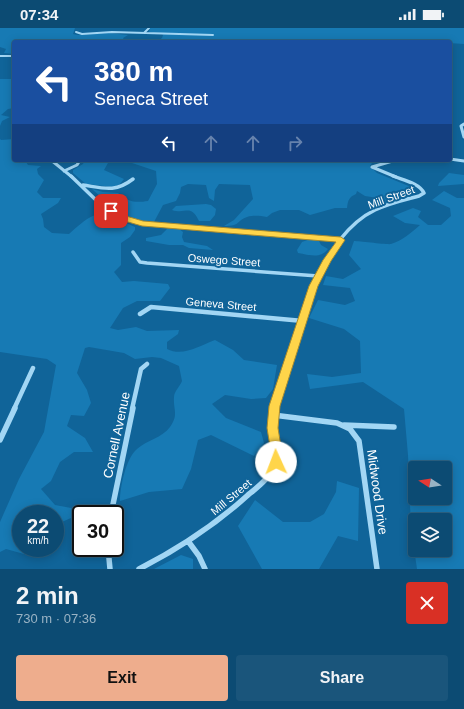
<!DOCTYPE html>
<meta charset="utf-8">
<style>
:root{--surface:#0c4b73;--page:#1a557b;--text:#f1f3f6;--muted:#9ab3c4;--line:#2c6385;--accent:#eead8d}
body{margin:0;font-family:Helvetica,sans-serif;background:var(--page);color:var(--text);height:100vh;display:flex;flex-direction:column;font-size:15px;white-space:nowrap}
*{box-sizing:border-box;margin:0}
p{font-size:13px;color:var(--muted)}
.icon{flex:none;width:22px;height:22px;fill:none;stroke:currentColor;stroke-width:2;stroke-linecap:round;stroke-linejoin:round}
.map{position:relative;height:541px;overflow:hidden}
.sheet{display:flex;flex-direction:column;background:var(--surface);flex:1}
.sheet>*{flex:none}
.banner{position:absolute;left:12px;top:12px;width:440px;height:122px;border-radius:4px;box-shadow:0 2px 10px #0003,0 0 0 1px var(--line);background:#1a4fa0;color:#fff;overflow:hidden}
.needle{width:26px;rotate:282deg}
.buttons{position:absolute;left:408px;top:433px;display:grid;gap:8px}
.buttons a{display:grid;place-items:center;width:44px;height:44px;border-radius:4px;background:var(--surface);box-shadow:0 2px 10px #0003,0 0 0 1px var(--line);font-size:20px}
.speed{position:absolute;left:12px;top:477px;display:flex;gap:8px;font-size:20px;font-weight:700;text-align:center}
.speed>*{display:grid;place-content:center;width:52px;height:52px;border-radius:50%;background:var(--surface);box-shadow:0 2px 10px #0003,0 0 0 1px var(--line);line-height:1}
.speed small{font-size:10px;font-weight:400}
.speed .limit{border:2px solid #111;border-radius:6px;background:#fff;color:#111}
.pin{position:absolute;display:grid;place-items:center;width:34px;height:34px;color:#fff;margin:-17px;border-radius:8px;box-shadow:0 2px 6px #0006}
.me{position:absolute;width:44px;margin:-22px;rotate:358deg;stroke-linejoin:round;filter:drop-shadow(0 0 3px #0008)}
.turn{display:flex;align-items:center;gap:14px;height:84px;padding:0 16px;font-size:18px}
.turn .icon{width:52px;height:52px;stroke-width:2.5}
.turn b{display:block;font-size:28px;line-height:34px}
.lanes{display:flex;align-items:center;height:38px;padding:0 16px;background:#0003;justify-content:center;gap:20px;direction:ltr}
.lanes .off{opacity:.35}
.round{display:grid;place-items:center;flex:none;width:42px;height:42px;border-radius:4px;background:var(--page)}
.overview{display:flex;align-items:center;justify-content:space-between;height:68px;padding:0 16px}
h1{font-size:24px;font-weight:800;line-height:30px}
.primary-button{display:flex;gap:8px;margin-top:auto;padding:8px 16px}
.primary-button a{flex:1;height:46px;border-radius:4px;background:var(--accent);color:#111;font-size:16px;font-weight:800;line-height:46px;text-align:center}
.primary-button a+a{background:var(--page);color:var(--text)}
.status{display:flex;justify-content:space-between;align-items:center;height:28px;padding:0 20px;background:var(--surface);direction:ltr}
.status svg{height:11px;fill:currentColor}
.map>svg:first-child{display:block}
</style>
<div class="status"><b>07:34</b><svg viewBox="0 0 49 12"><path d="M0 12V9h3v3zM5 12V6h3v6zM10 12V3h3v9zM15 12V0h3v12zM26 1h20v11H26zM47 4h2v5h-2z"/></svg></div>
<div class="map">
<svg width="464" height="541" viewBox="0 0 464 541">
<rect width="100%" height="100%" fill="#106499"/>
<path fill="#177ab4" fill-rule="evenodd" d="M0 0H75L73 6 77 7 108 5 128 7 123 10 125 14H14V26L4 25 6 21 0 19Z
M150 0H464V16L387 11 389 14H157L162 10 163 7 161 5 149 4Z
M0 51H14V80L8 81 1 87 10 89 2 93 0 98Z
M0 111 1 112 14 111V132H27L26 134 28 137 41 138 37 141 38 146 44 152 37 164 43 170H61L58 175 41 186 43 191 44 199 52 205 69 206C99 179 100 183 135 199V202L130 209 121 215V237L114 244 122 254 134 253 168 256 170 260 160 273H137L123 280 110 300 118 302 136 299 147 303 179 302 178 306 167 314V321C183 329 199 318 215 312L233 322 244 332 277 337 273 361 266 370 251 371 225 367 212 376 226 390 261 404 264 415 254 428 211 407 198 412 191 441 182 461 149 464 120 473C120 459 126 430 137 421 147 412 162 410 170 399 179 386 173 382 174 369 174 364 180 358 182 353L179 338 161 330 152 329 135 331 124 325 89 319 85 320 77 345 87 362 91 375 84 388 71 387 67 398 85 410 93 424H74L60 434 51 453 41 461 55 477 82 482 71 490 55 497V486H21V520H34L24 526 6 521 0 524V494L19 451 44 404 56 337 47 331 0 324Z
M85 132H117L108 135 104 142 124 151 119 157 113 159 86 156 73 145V142L83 136Z
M123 132H385L372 135 370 138 377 145 411 159 414 163 413 167 389 175H382L378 170 365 168 357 163 356 166C349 169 348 172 347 180H335L310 187 299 182H280L272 185 267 189C260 188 254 187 247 189 236 193 241 198 224 198L234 192 253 171 250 157 219 156 215 162 214 173 209 170 206 157 188 156 181 159 180 165 176 173 163 177 154 194C125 192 113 180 92 161L103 164 118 165C128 174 135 175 148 173L157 156 156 143Z
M449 145 464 147V156L438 158 439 155Z
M444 163 457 170H464V541H417L411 500 408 427 404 381 363 354 310 361 307 346 332 349 361 345 360 313 344 301 309 290 318 272 345 277 355 273 350 260 323 257 326 248 343 251 361 241 349 227 354 213C359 213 389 217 391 216 402 213 412 204 420 197L405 195 393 188 413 180 421 183 418 189 428 197H441L451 188 450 180 432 172ZM415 440H445V470H415ZM415 492H445V522H415Z
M206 176 211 177 216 181 215 187 210 193H199C190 175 186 187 172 182L176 178Z
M167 201H179L183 204 182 209 184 214 207 218 213 222 189 220 183 217H169L146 213V210L161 207Z
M310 211 319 213 321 217 328 221C320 231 310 227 298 225L297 222 302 214Z
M337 453 359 460 358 513 338 508 319 541H262L238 498 255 472 283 494H310L324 486 336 464Z
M181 527 193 531V541H154Z"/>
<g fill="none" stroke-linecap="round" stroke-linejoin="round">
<path stroke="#a2d6f4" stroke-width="2" d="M76 4 82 6 112 4 213 7
M144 5 149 0
M0 28H14"/>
<path stroke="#a2d6f4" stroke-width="3" d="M464 96 461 98 464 109
M450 131 464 133
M51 132 72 149
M64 143 77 137 80 132
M396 149 372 139 396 132"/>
<path stroke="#a2d6f4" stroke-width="3.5" d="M71 148 100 176 124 190 143 195 341 212
M83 157C103 160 115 165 133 151
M133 224 140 234 147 235 318 248
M316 252C328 225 348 195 375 182 389 175 404 172 419 168L424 165C419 155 403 152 393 148"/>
<path stroke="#a2d6f4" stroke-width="4.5" d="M140 286 151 279 303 293
M14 381 33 340
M132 381 141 341 147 336
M274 381 317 251"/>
<path stroke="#a2d6f4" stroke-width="5.5" d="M273 387 337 395 350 401 359 413 377 541
M344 397 394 399
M0 412 15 380
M111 486 133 380
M188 513 199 528 205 541
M108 520 110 541
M139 541C178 521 215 497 248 467 259 458 271 449 275 435 281 417 271 398 274 380"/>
</g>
<path fill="#ffd54a" stroke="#a68a30" d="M108 181H114L126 188 143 193 341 209 345 212 331 233 318 258 280 378 278 400 282 425 280 438 276 439 271 438 270 434 271 425 267 400 269 378 309 258 323 232 336 214 142 198 121 192 108 185Z"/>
<g text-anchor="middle" stroke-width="4" stroke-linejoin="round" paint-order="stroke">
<g font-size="11" fill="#fff" stroke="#106499">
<text transform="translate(391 169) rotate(-20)" y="4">Mill Street</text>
<text transform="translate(224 232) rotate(4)" y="4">Oswego Street</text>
<text transform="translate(221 276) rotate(5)" y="4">Geneva Street</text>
<text transform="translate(231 469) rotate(-40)" y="4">Mill Street</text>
</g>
<g font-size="13" fill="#fff" stroke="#106499">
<text transform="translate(116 407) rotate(-78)" y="5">Cornell Avenue</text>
<text transform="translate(378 464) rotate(82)" y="5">Midwood Drive</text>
</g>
</g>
</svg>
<div class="buttons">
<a><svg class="needle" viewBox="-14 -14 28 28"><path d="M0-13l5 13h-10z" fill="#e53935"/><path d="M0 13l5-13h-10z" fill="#9ab3c4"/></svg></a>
<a><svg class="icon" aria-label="layers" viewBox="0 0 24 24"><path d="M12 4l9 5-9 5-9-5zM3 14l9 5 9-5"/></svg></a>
</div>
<div class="speed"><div>22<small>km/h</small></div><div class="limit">30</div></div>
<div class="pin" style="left:111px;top:183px;background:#d93025"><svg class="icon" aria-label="arrive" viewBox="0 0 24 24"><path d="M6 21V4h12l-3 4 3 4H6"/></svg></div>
<svg class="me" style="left:276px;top:434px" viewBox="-20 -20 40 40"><circle r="19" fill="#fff"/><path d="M0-13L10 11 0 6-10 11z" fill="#ffd54a"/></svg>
<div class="banner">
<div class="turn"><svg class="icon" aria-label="left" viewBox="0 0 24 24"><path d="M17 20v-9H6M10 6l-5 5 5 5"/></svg><div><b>380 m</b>Seneca Street</div></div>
<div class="lanes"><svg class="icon" aria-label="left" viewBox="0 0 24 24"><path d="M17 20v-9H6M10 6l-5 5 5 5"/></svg><svg class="icon off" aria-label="ahead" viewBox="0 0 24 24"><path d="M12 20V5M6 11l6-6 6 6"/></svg><svg class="icon off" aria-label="ahead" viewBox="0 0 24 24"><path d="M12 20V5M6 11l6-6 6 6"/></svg><svg class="icon off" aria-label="right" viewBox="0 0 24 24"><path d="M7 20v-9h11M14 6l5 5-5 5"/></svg></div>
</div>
</div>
<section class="sheet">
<div class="overview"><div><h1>2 min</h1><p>730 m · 07:36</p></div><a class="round" style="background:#d93025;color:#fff"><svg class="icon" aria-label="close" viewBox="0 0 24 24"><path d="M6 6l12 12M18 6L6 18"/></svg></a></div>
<div class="primary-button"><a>Exit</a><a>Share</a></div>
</section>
